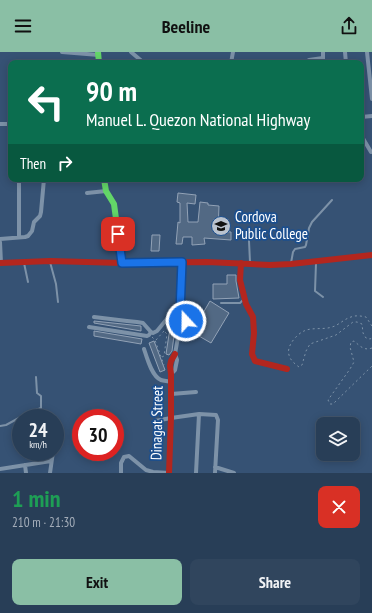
<!DOCTYPE html>
<meta charset="utf-8">
<style>
:root{--surface:#283e57;--page:#30455d;--text:#f1f3f6;--muted:#a5aeba;--line:#44576d;--accent:#8abfa5}
body{margin:0;font-family:"PT Sans Narrow",sans-serif;background:var(--page);color:var(--text);height:100vh;display:flex;flex-direction:column;font-size:15px;white-space:nowrap}
*{box-sizing:border-box;margin:0}
p{font-size:13px;color:var(--muted)}
.icon{flex:none;width:22px;height:22px;fill:none;stroke:currentColor;stroke-width:2;stroke-linecap:round;stroke-linejoin:round}
.map{position:relative;height:421px;overflow:hidden}
.drawer{display:flex;flex-direction:column;background:var(--surface);flex:1}
.drawer>*{flex:none}
.hud{position:absolute;left:8px;top:8px;width:356px;height:122px;border-radius:8px;box-shadow:0 2px 10px #0003,0 0 0 1px var(--line);background:#0b6e4f;color:#fff;overflow:hidden}
.fabs{position:absolute;left:316px;top:365px;display:grid;gap:8px}
.fabs a{display:grid;place-items:center;width:44px;height:44px;border-radius:8px;background:var(--surface);box-shadow:0 2px 10px #0003,0 0 0 1px var(--line);font-size:20px}
.speed{position:absolute;left:12px;top:357px;display:flex;gap:8px;font-size:20px;font-weight:700;text-align:center}
.speed>*{display:grid;place-content:center;width:52px;height:52px;border-radius:50%;background:var(--surface);box-shadow:0 2px 10px #0003,0 0 0 1px var(--line);line-height:1}
.speed small{font-size:10px;font-weight:400}
.speed .limit{border:6px solid #d22;background:#fff;color:#111}
.pin{position:absolute;display:grid;place-items:center;width:34px;height:34px;color:#fff;margin:-17px;border-radius:8px;box-shadow:0 2px 6px #0006}
.me{position:absolute;width:44px;margin:-22px;rotate:339deg;stroke-linejoin:round;filter:drop-shadow(0 0 3px #0008)}
.turn{display:flex;align-items:center;gap:14px;height:84px;padding:0 12px;font-size:18px}
.turn .icon{width:52px;height:52px;stroke-width:2.5}
.turn b{display:block;font-size:28px;line-height:34px}
.then{display:flex;align-items:center;height:38px;padding:0 12px;background:#0003;gap:8px;font-size:15px}
.round{display:grid;place-items:center;flex:none;width:42px;height:42px;border-radius:8px;background:var(--page)}
.head{display:flex;align-items:center;justify-content:space-between;height:68px;padding:0 12px}
h1{font-size:24px;font-weight:600;line-height:30px;color:#1e9e55}
.button{display:flex;gap:8px;margin-top:auto;padding:8px 12px}
.button a{flex:1;height:46px;border-radius:8px;background:var(--accent);color:#111;font-size:16px;font-weight:600;line-height:46px;text-align:center}
.button a+a{background:var(--page);color:var(--text)}
header{display:flex;justify-content:space-between;align-items:center;height:52px;padding:0 12px;background:var(--accent);color:#111;font-size:18px;font-weight:600}
.map>svg:first-child{display:block}
</style>
<header><svg class="icon" aria-label="menu" viewBox="0 0 24 24"><path d="M4 6h16M4 12h16M4 18h16"/></svg>Beeline<svg class="icon" aria-label="share" viewBox="0 0 24 24"><path d="M12 15V3M7 8l5-5 5 5M5 13v7h14v-7"/></svg></header>
<div class="map">
<svg width="372" height="421" viewBox="0 0 372 421">
<rect width="100%" height="100%" fill="#365274"/>
<path fill="#526984" stroke="#92a2b6" d="M178 141 196 143 195 152 187 151 188 170H198L200 150 208 151V153L219 154 218 179 231 180V188L204 186 205 192 192 193V185H183L182 192H176L178 170 180 171V151L177 150Z
M152 183H160L159 199H151Z
M227 223H236V229L239 246 213 247V232H227Z
M210 249 229 261 211 291 192 280Z
M94 269 141 274V279L94 271Z
M170 276H175L172 299 169 303 166 302Z
M94 279 142 287 141 292 94 284Z
M154 289 165 318 160 320 149 291Z"/>
<g fill="none" stroke-linecap="round" stroke-linejoin="round">
<path stroke="#7d92a8" stroke-width="1" stroke-dasharray="2 3" stroke-linecap="butt" d="M372 274 366 265C361 264 356 263 351 265 344 267 339 273 332 275 323 278 312 275 304 279 297 282 286 294 289 303 290 308 295 312 299 315L302 313 306 299 310 292 336 283 353 270H357L362 272 363 281 366 286 370 287 372 286
M152 285 155 288 164 313
M156 288 164 279V277
M372 296C364 299 360 294 354 289L351 290 350 295 354 310 350 317 328 348 330 352H333L372 314
M162 305 164 304 167 282 164 279"/>
<path stroke="#7d92a8" stroke-width="2" d="M249 189 250 210
M50 210 56 232 58 250
M24 211 28 230
M291 211 293 200 295 197 305 195 306 193 309 176 312 170 332 148
M316 211 315 239 323 245
M221 251H240L244 247
M0 374 6 373 28 361 41 356V344L37 341 36 325"/>
<path stroke="#7d92a8" stroke-width="4" d="M62 0 99 3
M131 0 144 11
M323 0V11
M345 0 346 11
M367 0 372 47
M231 11 233 0
M306 11 309 8 323 6
M361 65 372 64
M0 72H11
M361 83 371 100
M19 127V185
M155 127H164
M104 128 119 127
M87 141 106 139
M0 187 25 185 28 184 32 179 34 170 40 164 41 160 44 127
M0 190 1 211
M180 260 182 210
M173 267a7 7 0 1 1 14 0a7 7 0 1 1-14 0Z
M94 265 127 269 137 270 143 271 151 280 153 281 157 279 166 268 173 267
M89 275 147 284 149 283 151 280
M144 297C147 306 152 325 161 328 164 329 168 329 171 330
M171 322 175 318 177 308 175 302 180 274
M171 342 196 340
M155 369 171 366 199 362 216 363 218 368 215 421
M25 413 26 421
M215 415 234 421
M0 417 51 409
M50 421 53 400
M121 421V411L124 405 129 404 146 418 153 420 169 421
M196 421 199 362"/>
<path stroke="#63d668" stroke-width="6" d="M98 0 99 11
M104 127 106 139 114 152 122 211"/>
<path stroke="#b3261e" stroke-width="6" d="M0 211 50 209 122 211 207 210 270 213 291 212 372 203
M241 211 240 228 246 252 253 265 254 281 252 302 255 309 287 317
M169 421 171 366V322L170 314 171 309 175 302"/>
</g>
<g fill="none" stroke-linecap="round" stroke-linejoin="round">
<g stroke="#114b97" stroke-width="10">
<path id="route" d="M118 182 122 211 182 210 180 260C185 262 187 264 186 269"/>
</g>
<use href="#route" stroke="#1a73e8" stroke-width="7"/>
</g>
<defs>
<g id="university-disc" transform="scale(1)"><circle r="9.5" fill="#b9c2ce" stroke="#1b4f8f"/><path d="M0-5L7-2L0 1L-7-2ZM-4 1L0 2.5L4 1V4Q0 6-4 4Z" fill="#111"/></g>
</defs>
<g fill-rule="evenodd">
<use href="#university-disc" x="221" y="174"/>
</g>
<g text-anchor="middle" stroke-width="3.5" stroke-linejoin="round" paint-order="stroke">
<g font-size="15" fill="#fff" stroke="#1b4f8f" text-anchor="start">
<text x="235" y="170">Cordova<tspan x="235" dy="17">Public College</tspan></text>
</g>
<g font-size="15" fill="#fff" stroke="#1b4f8f">
<text transform="translate(157 371) rotate(-89)" y="5">Dinagat Street</text>
</g>
</g>
</svg>
<div class="fabs">
<a><svg class="icon" aria-label="layers" viewBox="0 0 24 24"><path d="M12 4l9 5-9 5-9-5zM3 14l9 5 9-5"/></svg></a>
</div>
<div class="speed"><div>24<small>km/h</small></div><div class="limit">30</div></div>
<div class="pin" style="left:118px;top:182px;background:#d93025"><svg class="icon" aria-label="arrive" viewBox="0 0 24 24"><path d="M6 21V4h12l-3 4 3 4H6"/></svg></div>
<svg class="me" style="left:186px;top:269px" viewBox="-20 -20 40 40"><circle r="17" fill="#1a73e8" stroke="#fff" stroke-width="3"/><path d="M0-11L8 9 0 5-8 9z" fill="#fff"/></svg>
<div class="hud">
<div class="turn"><svg class="icon" aria-label="left" viewBox="0 0 24 24"><path d="M17 20v-9H6M10 6l-5 5 5 5"/></svg><div><b>90 m</b>Manuel L. Quezon National Highway</div></div>
<div class="then">Then<svg class="icon" aria-label="right" viewBox="0 0 24 24"><path d="M7 20v-9h11M14 6l5 5-5 5"/></svg></div>
</div>
</div>
<section class="drawer">
<div class="head"><div><h1>1 min</h1><p>210 m · 21:30</p></div><a class="round" style="background:#d93025;color:#fff"><svg class="icon" aria-label="close" viewBox="0 0 24 24"><path d="M6 6l12 12M18 6L6 18"/></svg></a></div>
<div class="button"><a>Exit</a><a>Share</a></div>
</section>
